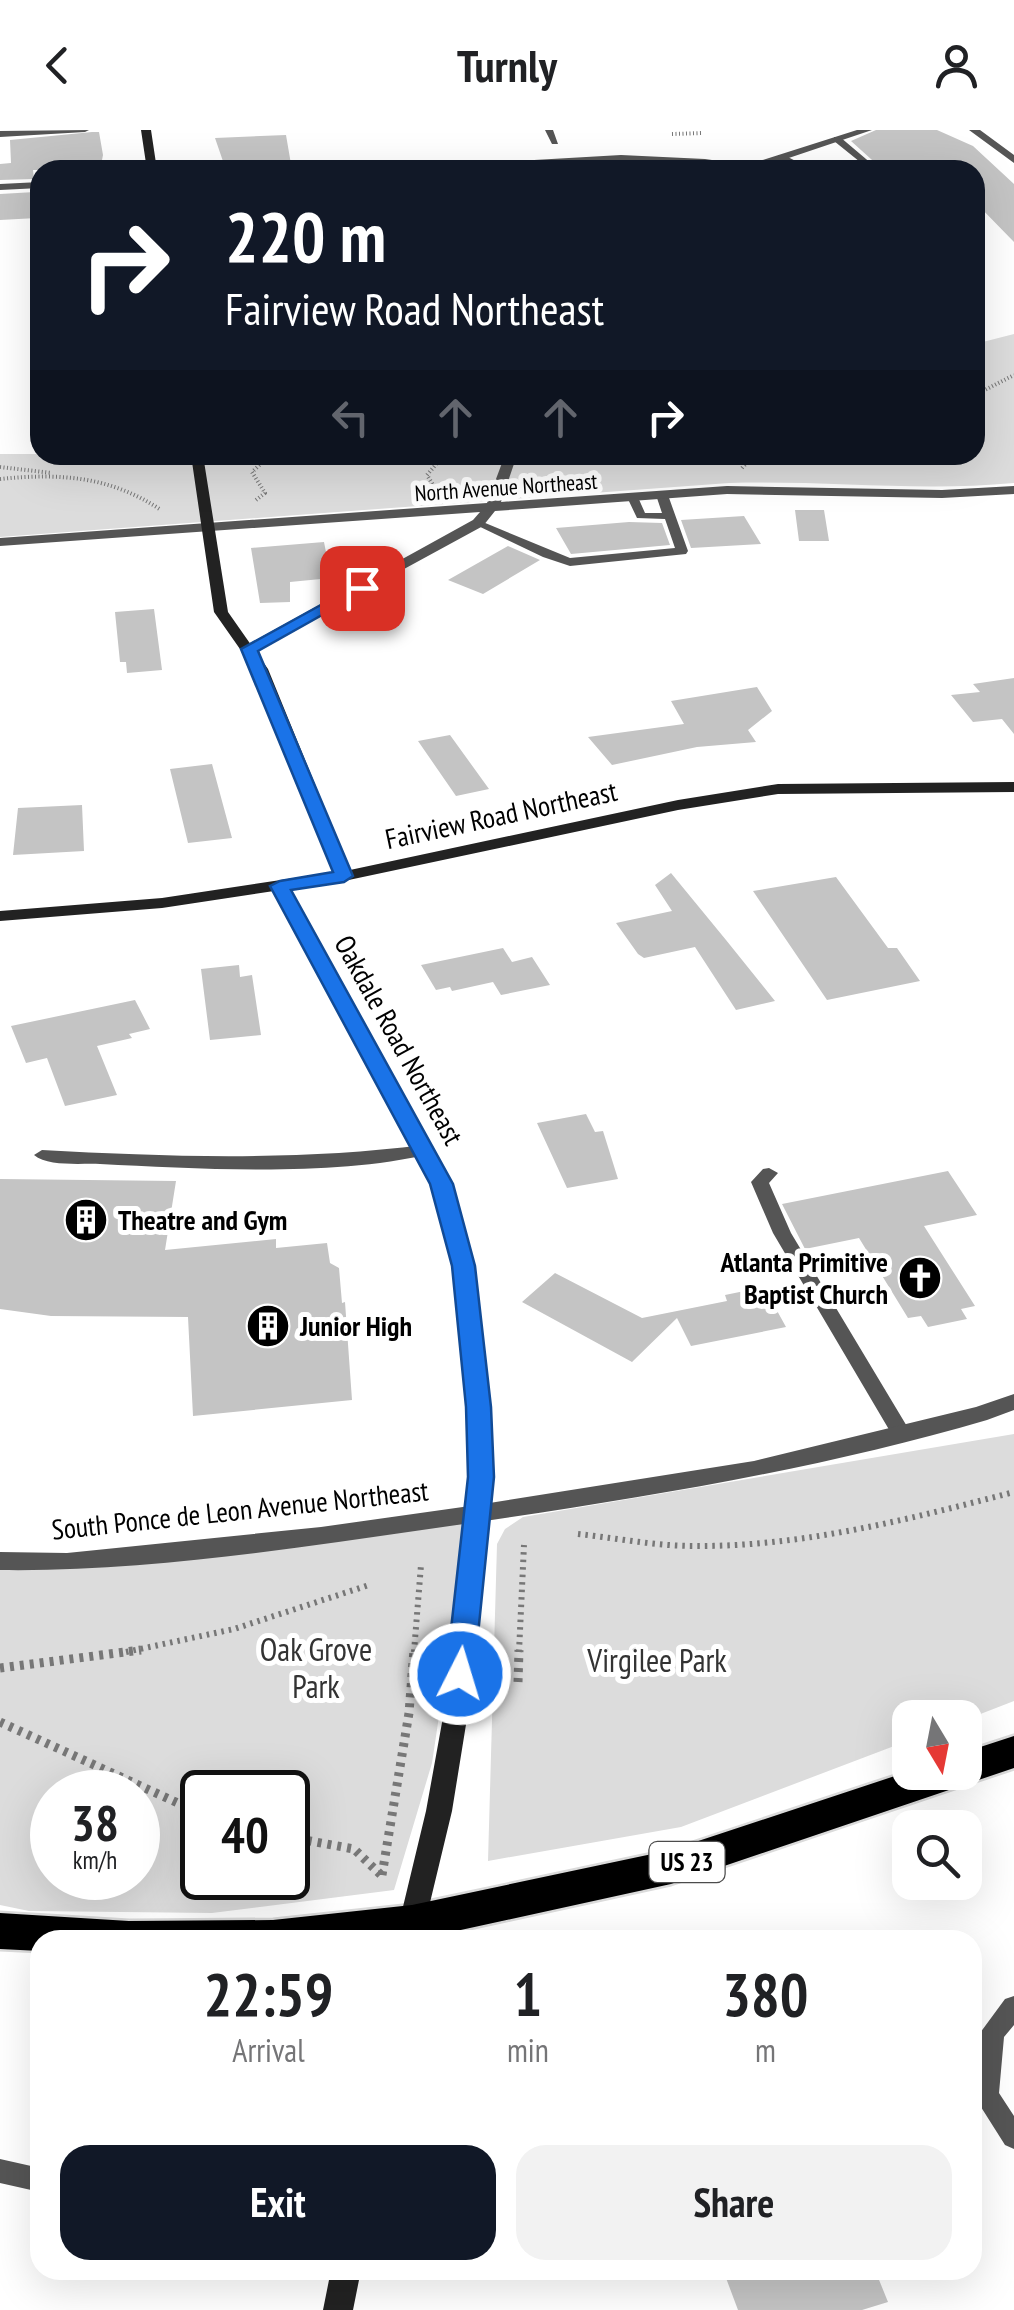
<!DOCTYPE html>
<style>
:root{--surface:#fff;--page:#f2f2f2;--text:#202124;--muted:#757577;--accent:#111827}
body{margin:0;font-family:"PT Sans Narrow",sans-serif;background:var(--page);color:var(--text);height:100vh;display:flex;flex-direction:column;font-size:38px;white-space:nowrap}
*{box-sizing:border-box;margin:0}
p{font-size:32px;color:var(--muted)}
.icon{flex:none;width:55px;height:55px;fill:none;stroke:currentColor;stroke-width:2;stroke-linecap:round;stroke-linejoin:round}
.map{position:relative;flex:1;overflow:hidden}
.sheet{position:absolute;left:30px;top:1800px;width:952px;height:350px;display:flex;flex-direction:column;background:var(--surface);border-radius:30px;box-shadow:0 10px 40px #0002}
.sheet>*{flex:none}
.guide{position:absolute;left:30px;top:30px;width:955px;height:305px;border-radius:30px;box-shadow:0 10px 40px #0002;background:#111827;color:#fff;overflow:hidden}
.needle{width:65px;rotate:170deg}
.tools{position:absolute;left:892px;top:1570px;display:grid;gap:20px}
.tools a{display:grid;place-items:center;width:90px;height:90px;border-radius:20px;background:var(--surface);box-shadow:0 10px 40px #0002;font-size:50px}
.speed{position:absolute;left:30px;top:1640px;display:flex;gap:20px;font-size:50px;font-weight:700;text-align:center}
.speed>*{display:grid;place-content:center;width:130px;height:130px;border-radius:50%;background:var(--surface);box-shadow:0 10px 40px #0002;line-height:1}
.speed small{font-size:25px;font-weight:400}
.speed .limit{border:5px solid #111;border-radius:15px;background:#fff;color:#111}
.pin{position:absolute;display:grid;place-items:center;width:85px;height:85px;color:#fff;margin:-42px;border-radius:20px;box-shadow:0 5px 15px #0006}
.me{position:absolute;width:110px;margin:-55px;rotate:5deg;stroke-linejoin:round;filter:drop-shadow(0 0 8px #0008)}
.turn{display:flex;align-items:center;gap:35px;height:210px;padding:0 30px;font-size:45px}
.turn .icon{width:130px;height:130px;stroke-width:2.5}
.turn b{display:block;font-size:70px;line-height:85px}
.lanes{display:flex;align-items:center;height:95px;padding:0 30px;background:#0003;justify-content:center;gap:50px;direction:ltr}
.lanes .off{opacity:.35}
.eta{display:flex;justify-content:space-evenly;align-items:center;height:170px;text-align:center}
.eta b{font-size:60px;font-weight:800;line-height:70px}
.button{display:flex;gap:20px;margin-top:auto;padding:20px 30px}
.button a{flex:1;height:115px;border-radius:30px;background:var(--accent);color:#fff;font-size:40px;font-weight:800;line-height:115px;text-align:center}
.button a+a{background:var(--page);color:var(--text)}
header{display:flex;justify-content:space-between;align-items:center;height:130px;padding:0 30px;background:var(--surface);font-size:45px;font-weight:800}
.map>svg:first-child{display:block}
</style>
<header><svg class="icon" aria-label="back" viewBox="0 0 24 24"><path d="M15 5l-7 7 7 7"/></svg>Turnly<svg class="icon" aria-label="person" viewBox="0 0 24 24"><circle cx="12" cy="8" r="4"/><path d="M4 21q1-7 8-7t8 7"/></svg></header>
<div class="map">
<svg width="1014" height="2180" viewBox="0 0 1014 2180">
<rect width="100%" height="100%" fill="#fff"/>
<path fill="#dcdcdc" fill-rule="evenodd" d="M1014 204V353C918 362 825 350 729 353L0 407V324L975 325V214Z
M1014 1304V1571L965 1590 910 1588V1610L681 1697 488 1731 497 1414 505 1399 523 1387Z
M468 1393 432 1633 394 1760 212 1783 29 1781 0 1775V1430ZM52 1662H138V1748H52ZM202 1662H288V1748H202Z"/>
<path fill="#c4c4c4" d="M876 0H937L973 16 1014 54V112L975 72V40H944L939 35 882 39 851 11Z
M92 2H99L103 25 100 40H33L34 49 0 50V34L11 33 10 10Z
M286 5 292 40H226L215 8Z
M35 62 37 88 0 90V64Z
M795 380H824L829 411H799Z
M744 386 761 414 691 418 681 390Z
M629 392 662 393 670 415 571 424 556 398Z
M324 412 331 448 290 452V472L260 473 251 418Z
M508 416 540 430 483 464 448 450Z
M154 479 162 540 127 543 126 532H120L115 482Z
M1014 548V604L1002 589 973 592 951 565 980 562 973 554Z
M757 557 772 581 748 600 756 612 697 617 612 635 588 607 684 594 671 571Z
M450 605 489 659 456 666 418 611Z
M212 634 232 708 188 713 170 639Z
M82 675 84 721 13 725 18 678Z
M671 743 726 810 775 871 736 880 695 817 644 828 638 824 616 793 672 781 655 755Z
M836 747 888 818H897L920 851 827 870 753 761Z
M503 818 512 832 532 827 550 855 501 865 493 852 452 861 450 857 436 860 421 835Z
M239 835 240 847 252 845 261 905 210 910 201 839Z
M135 870 150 899 129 904 132 908 97 916 117 965 65 976 47 928 26 933 11 896Z
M586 984 595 1002 603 1001 618 1049 567 1058 537 993Z
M948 1041 977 1085 924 1096 975 1176 961 1179 967 1189 928 1197 921 1186 908 1188 859 1108 805 1119 782 1074Z
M0 1049 176 1051 165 1120 276 1109V1118L327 1113 330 1133 339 1138 342 1173 345 1172 352 1270 193 1286 188 1187 51 1186 0 1179Z
M555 1143 642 1188 727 1171 725 1165 764 1157 786 1197 691 1216 677 1188 632 1232 522 1172Z
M723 2140H875L888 2172 862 2180H738Z"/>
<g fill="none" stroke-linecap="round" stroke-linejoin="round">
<g stroke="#dbdbdb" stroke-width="5">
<path id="highway" d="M1014 1606V1638L671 1754 415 1810H40V1821L0 1819V1783L129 1791 273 1790 412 1775 671 1720 910 1641 965 1642V1622Z"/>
</g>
<path stroke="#777" stroke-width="4" stroke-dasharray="1 2.5" stroke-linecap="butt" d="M672 4 703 3
M975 272 979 263 1014 245
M0 337 52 343
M742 338 754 325
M0 349C60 343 110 346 161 380
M436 360 427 345 444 325
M256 370 265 363 252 342 265 330 279 325"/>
<path stroke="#777" stroke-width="6" stroke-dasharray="2.5 5" stroke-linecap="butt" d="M578 1404C616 1408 655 1416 694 1416 802 1417 910 1389 1014 1362
M126 1522 234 1499 369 1455
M414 1522 421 1435
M519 1522 524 1415"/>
<path stroke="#777" stroke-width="9" stroke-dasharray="4 6" stroke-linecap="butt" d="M0 1538 141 1520
M518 1552 519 1520
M0 1592 202 1684
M288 1707 354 1719 381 1745
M382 1745 409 1583 414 1520"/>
<path fill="#555" fill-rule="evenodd" d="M89 0 85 2 0 7V1Z
M545 0H553L558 14H552Z
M834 7H840L879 40H870L834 11Z
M778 25H784L813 40H802L778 29Z
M662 362 668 365 688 421 686 424 570 436 543 427 472 393 478 390 570 428 675 418 665 389 637 388 627 367 637 365 645 383H662L656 365Z
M424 1015 430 1016 432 1020 430 1024C332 1047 201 1039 100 1034 81 1033 48 1037 34 1025L42 1020C170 1027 296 1031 424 1015Z
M769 1038 778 1043 769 1053 791 1103 911 1303 908 1308H894L773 1103 751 1052 763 1039Z
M1014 1866V1895L1004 1907 999 1963 1014 1986V2019L1005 2015 974 1966 980 1903 1005 1869Z
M0 2029 40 2038V2062L0 2053Z"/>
<path fill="#555" fill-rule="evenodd" d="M857 0H872L753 40 621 31 407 40 412 37 621 25 705 29 747 35Z
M969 0H980L1014 25V33Z
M40 52V58L0 60V54Z
M505 325H517L501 372 727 356 942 360 1014 356V364L942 368 727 364 495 381 483 396 250 523 245 522V516L473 390 480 382 0 416V408L487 373Z
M1014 1264V1280L987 1290C803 1344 611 1373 422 1400 283 1420 140 1442 0 1440V1422L67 1423 321 1397 477 1375 754 1331 976 1277Z"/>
<path fill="#222" fill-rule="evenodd" d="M141 0H151L157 40H147Z
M191 325H203L228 482 268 539 350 740 678 670 778 654 1014 652V662L778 664 678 680 344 751 290 759 451 1054 473 1136 481 1193 492 1347 469 1576 452 1681 421 1810H395L426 1681 445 1576 470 1347 461 1193 453 1136 431 1054 274 761 162 778 0 791V781L162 768 334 742 254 539 214 482Z
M331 2140H361L353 2180H323Z"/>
<use href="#highway" fill="#000" fill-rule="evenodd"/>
</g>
<path fill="#1a73e8" stroke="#114b97" stroke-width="2.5" d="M357 455 370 458 258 521 353 746 344 752 291 760 453 1054 475 1136 491 1277 494 1347 474 1544 470 1552 460 1555 450 1552 446 1544 468 1347 466 1277 452 1136 430 1054 270 756 280 751 333 742 241 519Z"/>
<defs>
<g id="building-disc" transform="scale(2.25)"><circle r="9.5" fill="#000" stroke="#fff"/><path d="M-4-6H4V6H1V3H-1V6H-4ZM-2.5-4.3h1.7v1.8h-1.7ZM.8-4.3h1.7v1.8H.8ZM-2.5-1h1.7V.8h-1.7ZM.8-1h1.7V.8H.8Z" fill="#fff"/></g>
<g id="church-disc" transform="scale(2.25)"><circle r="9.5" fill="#000" stroke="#fff"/><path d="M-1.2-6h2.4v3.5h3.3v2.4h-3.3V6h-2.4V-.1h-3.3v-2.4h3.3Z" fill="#fff"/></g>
</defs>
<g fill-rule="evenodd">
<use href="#building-disc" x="86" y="1090"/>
<use href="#church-disc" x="920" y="1148"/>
<use href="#building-disc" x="268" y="1196"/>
</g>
<g text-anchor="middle" stroke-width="10" stroke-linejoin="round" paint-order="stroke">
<g font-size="22" fill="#000" stroke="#fff">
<text transform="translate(506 357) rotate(-4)" y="8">North Avenue Northeast</text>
</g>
<rect fill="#fff" stroke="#4c4c4c" stroke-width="2.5" x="649.5" y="1712" width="75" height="40" rx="8"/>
<g font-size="25" font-weight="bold" fill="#000">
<text x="687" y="1741">US 23</text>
</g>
<g font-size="28" fill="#000" stroke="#fff">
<text transform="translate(501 685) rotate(-12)" y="10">Fairview Road Northeast</text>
<text transform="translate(399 910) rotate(61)" y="10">Oakdale Road Northeast</text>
<text transform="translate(240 1380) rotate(-6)" y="10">South Ponce de Leon Avenue Northeast</text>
</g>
<g font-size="28" font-weight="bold" fill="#000" stroke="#fff" text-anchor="start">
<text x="118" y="1100">Theatre and Gym</text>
<text x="888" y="1142" text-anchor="end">Atlanta Primitive<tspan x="888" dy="32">Baptist Church</tspan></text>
<text x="300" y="1206">Junior High</text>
</g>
<g font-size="32" fill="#333" stroke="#fff">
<text x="316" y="1531">Oak Grove<tspan x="316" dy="37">Park</tspan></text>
<text x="657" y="1542">Virgilee Park</text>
</g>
</g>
</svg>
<div class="tools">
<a><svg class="needle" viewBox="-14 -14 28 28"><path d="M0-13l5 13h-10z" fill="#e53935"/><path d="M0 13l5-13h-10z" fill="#757577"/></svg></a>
<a><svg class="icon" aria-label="search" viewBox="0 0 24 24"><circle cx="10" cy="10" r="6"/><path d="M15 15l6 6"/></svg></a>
</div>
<div class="speed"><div>38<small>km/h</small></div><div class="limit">40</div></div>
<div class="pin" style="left:362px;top:458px;background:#d93025"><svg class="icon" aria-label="arrive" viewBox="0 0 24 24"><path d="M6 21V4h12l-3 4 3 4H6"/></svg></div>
<svg class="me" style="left:460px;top:1544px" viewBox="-20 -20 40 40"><circle r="17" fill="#1a73e8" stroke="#fff" stroke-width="3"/><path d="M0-11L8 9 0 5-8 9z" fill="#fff"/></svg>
<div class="guide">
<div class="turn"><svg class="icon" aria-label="right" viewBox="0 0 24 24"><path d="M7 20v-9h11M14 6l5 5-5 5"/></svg><div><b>220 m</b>Fairview Road Northeast</div></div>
<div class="lanes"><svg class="icon off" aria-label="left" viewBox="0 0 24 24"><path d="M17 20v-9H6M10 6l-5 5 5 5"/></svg><svg class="icon off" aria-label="ahead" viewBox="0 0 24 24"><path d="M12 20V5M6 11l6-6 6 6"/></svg><svg class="icon off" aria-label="ahead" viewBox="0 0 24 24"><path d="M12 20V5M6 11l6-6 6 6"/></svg><svg class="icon" aria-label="right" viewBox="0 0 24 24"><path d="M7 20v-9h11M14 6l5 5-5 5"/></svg></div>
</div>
<section class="sheet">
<div class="eta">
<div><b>22:59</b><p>Arrival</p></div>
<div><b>1</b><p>min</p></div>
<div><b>380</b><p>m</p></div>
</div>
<div class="button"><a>Exit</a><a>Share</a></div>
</section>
</div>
